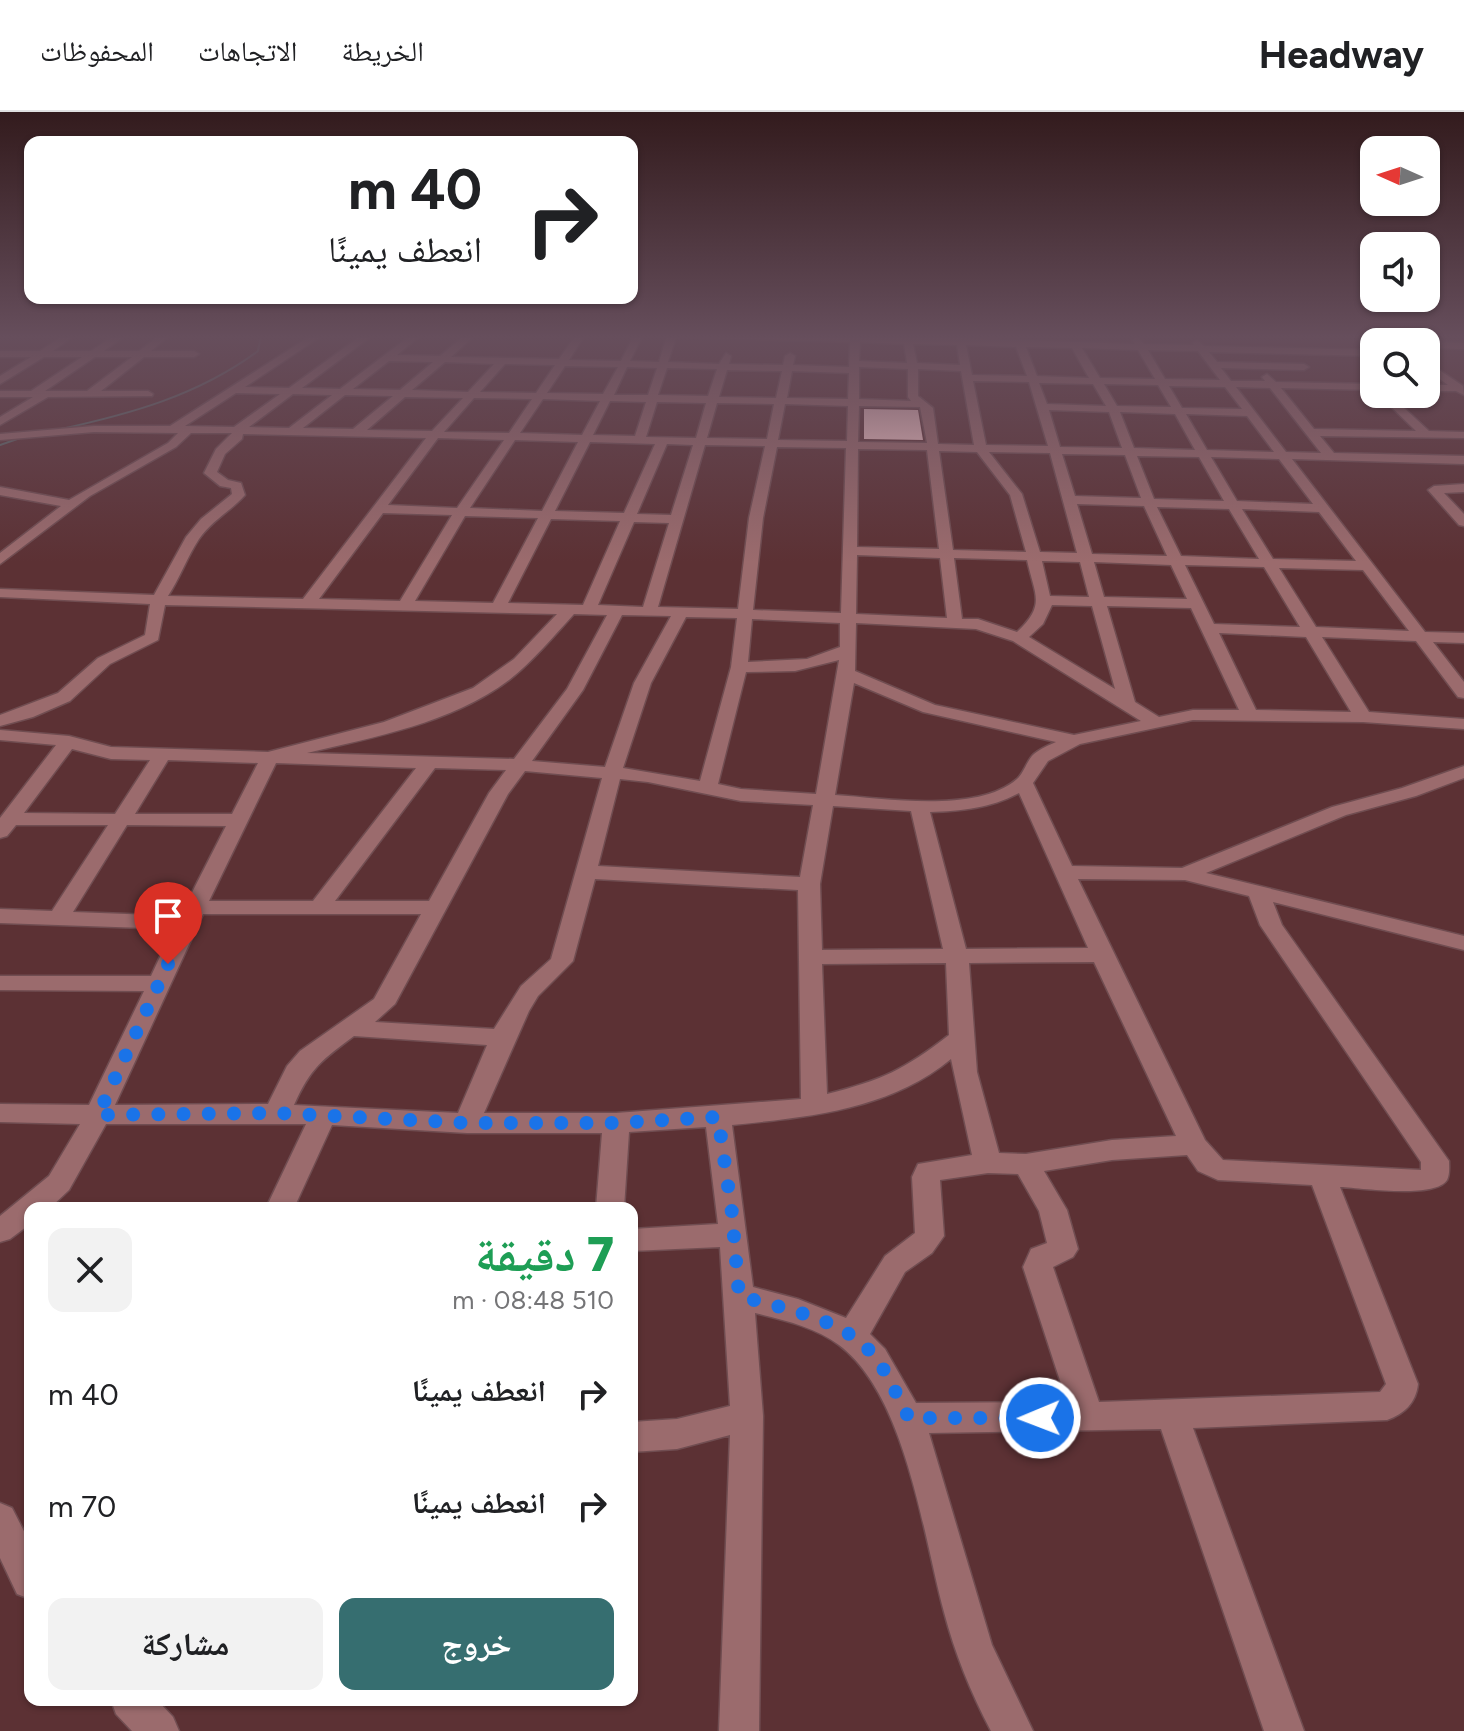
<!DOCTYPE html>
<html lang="ar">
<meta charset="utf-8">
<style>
:root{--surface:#fff;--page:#f2f2f2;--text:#202124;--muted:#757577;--line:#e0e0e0;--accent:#366e70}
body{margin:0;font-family:Figtree,"Noto Naskh Arabic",sans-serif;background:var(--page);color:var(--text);direction:rtl;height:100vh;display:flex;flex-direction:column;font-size:30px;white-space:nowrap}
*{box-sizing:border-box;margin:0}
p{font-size:26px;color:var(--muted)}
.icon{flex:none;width:44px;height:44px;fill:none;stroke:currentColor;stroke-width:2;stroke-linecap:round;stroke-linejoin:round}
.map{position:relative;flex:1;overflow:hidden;direction:ltr}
.side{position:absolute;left:24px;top:1090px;width:614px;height:504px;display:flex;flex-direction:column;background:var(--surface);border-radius:16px;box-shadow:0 2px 6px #0004;direction:rtl}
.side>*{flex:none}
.banner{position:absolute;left:24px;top:24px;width:614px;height:168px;border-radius:16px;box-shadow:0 2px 6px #0004;direction:rtl;background:#fff;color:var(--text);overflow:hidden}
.needle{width:52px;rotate:273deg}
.fabs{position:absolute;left:1360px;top:24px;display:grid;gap:16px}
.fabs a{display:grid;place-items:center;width:80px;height:80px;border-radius:16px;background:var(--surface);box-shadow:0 2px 6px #0004;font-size:40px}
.pin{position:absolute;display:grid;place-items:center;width:68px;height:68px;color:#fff;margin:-82px -34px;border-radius:50% 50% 50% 0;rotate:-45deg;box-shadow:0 0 8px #0007}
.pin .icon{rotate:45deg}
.me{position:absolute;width:88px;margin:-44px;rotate:269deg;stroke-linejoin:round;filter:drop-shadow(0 0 6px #0008)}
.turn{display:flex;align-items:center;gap:28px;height:168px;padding:0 24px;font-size:36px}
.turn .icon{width:104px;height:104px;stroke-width:2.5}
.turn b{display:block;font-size:56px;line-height:68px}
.round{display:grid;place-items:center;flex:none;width:84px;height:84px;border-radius:16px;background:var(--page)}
.overview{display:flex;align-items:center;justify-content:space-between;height:136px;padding:0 24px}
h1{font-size:48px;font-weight:800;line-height:60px;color:#1e9e55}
.action{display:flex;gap:16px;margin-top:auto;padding:16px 24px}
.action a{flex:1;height:92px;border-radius:16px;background:var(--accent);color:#fff;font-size:32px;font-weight:800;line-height:92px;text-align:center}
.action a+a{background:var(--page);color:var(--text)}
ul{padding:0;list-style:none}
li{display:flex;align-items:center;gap:24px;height:112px;padding:0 24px}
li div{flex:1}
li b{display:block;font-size:30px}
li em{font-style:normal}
header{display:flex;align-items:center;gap:48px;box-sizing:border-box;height:112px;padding:0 40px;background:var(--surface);border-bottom:2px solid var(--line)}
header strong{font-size:38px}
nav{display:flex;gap:44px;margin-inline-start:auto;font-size:28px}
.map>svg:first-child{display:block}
</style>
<header>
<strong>Headway</strong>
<nav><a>الخريطة</a><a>الاتجاهات</a><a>المحفوظات</a></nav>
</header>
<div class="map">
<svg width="1464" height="1619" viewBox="0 0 1464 1619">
<rect width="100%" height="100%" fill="#5c3134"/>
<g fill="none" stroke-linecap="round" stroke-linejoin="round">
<path stroke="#5b6a6a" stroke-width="2" d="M57 318C130 302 197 284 258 239L261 223
M0 333 20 326"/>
</g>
<path fill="#fdcdcf" d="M864 297 918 298 923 328 864 327Z"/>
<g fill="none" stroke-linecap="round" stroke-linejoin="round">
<g stroke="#704d51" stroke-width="3">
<path id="minor" d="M64 223H75L53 239H91L115 223H126L104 239H139L160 223H170L151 239H194L199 242 194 245H144L101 279H148L153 282 152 284 48 285 0 313V305L33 285H0V279H31L82 245H44L0 272V264L31 245H0V239H40ZM95 245H132L87 279H45Z
M312 223H323L245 275 289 276 362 223H373L302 276 340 277 411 223H421L397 243 440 244 465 223H475L451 245 559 247 576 223H585L569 248 621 249 634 223H643L630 249 659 250 667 223H860L1135 232 1132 228 1137 225 1144 232 1194 233 1192 231 1197 228 1204 234 1374 238V244L1209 240 1217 250 1304 252 1309 255 1304 258 1221 256 1231 269H1265L1262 265 1267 262 1276 270 1374 272V278L1281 276 1314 317 1416 319 1378 282H1389L1429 319 1464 320V326L1320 324 1334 341 1464 344V352L1292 347 1425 520 1464 521V531L1433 530 1464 570V586L1458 585 1416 529 1322 525 1369 600 1464 607V617L1363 610 1193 608 1080 632 1048 649 1033 671 1072 754 1182 756 1332 695 1402 676 1464 654V666L1416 684 1346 703 1206 761 1464 824V838L1273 790 1282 813 1449 1049C1449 1055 1450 1062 1447 1068 1435 1087 1362 1076 1340 1075L1418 1272C1416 1291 1404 1302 1387 1308L1193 1316 1304 1619H1264L1161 1317 929 1321 992 1533 1033 1619H991C971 1581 955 1542 944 1500 923 1423 906 1283 839 1233 815 1215 784 1208 755 1201L763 1304 759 1619H719L730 1323 677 1337 632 1340V1310L677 1307 730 1294 720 1135 632 1139V1117L718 1112 706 1015 629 1020 624 1096H596L602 1021H467L332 1013 294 1096H266L306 1012H106L69 1078 50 1096H30V1112L10 1127 0 1130V1104L49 1064 80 1012 0 1010V992L89 993 144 879 0 878V864H151L173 817 0 811V797L52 799 108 713H16L7 724 0 726V706L56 633 0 628V618L69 624 111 635 268 640 384 610 473 576 514 547 557 502 165 493 158 528 110 552 70 589 33 605 0 614V603L58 581 98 546 145 523 150 492 0 485V477L154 483 186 425 201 407 232 382 231 376 220 374 204 361 216 337 232 321H191L176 335 90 384 0 452V441L61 394 0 383V375L69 388 168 331 178 321 94 320 0 328V322L94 314H170ZM676 225 850 230 849 255 793 253 795 244 790 241 785 244 783 253 729 252 731 244 726 241 719 252 668 250ZM860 230 904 232 907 251 859 249ZM913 232 957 233 960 253 917 251ZM966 233 1016 235 1027 264 972 263ZM1026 235 1072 236 1089 266 1037 264ZM1082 236 1138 238 1155 267 1100 266ZM1148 238 1198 239 1220 268 1165 267ZM389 249 433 250 400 278 353 277ZM445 250 494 252 468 280 412 278ZM505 252 555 253 536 281 480 280ZM565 254 618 255 603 282 547 281ZM627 255 657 256 648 283H614ZM859 255 908 257V285L911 289 859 287ZM667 256 717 257 708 284 658 283ZM918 257 961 259 974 333 938 332 933 296 918 284ZM727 258 782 259 776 286 719 285ZM792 259 849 261 848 287 787 286ZM973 269 1029 270 1048 334 986 333ZM1039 271 1093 272 1106 294 1047 292ZM1104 272 1158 273 1171 295 1117 294ZM1169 274 1225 275 1242 297 1182 296ZM1236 275 1270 276 1321 341 1286 340ZM236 281 280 282 234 315 185 314ZM293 282 332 283 289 316 249 315ZM345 283 393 284 353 317 303 316ZM405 285 463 286 432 319 367 318ZM474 286 532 287 509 321 444 320ZM543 287 600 289 582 323 520 321ZM610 289 646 290 635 324 593 323ZM657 290 706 291 696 326 646 325ZM717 291 774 292 767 327 707 326ZM785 292 848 294 847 329 778 328ZM859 294 920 295 927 331 858 330ZM1049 298 1109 300 1122 336 1060 335ZM1120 300 1175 302 1195 338 1134 336ZM1186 302 1247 304 1274 340 1207 338ZM243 322 426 326 303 487 168 484C180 466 187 445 199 427 211 409 231 399 245 383L241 371 228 368 217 360 225 342 242 327ZM438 326 504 328 457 396 388 393ZM515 328 578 330 542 399 470 396ZM590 330 655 332 624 401 555 399ZM667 332 693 333 671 403 637 402ZM705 333 765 334 749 406 738 497 658 495ZM777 335 846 336 841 501 753 498 763 406ZM858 337 927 338 939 437 857 435ZM939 339 977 340 1010 383 1026 440 953 438ZM989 340 1050 341 1077 441 1040 440 1022 382ZM1062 342 1125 343 1141 386 1075 384ZM1137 344 1199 345 1224 389 1154 387ZM1211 345 1279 347 1313 392 1237 389ZM1077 392 1144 394 1167 444 1092 442ZM1157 395 1229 397 1259 447 1181 444ZM1242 397 1319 400 1356 449 1273 447ZM383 401 452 403 400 489 319 487ZM465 404 538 406 493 491 415 489ZM551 407 620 409 583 493 508 491ZM634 410 669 411 643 495 598 493ZM857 443 940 446 947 506 856 502ZM954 446 1027 448C1035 484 1046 493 1017 520L978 507H962ZM1042 449 1080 450 1089 485 1050 484ZM1094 450 1171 453 1187 487 1104 485ZM1185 453 1264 455 1300 515 1214 512ZM1279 456 1363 458 1409 519 1316 515ZM1052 493 1092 494 1115 577 1029 525 1043 512ZM1107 494 1191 496 1239 598H1193L1159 605 1135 590ZM574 502 607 503 567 577 514 647 307 641C374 625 452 611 509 568 533 549 553 525 574 502ZM622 503 671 504 634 571 605 655 532 649 583 578ZM686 505 737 506 731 555 700 669 623 656 651 571ZM752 507 840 511V535L807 547 748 550ZM856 511 976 517 1013 529 1141 609 1074 623 935 593 855 559ZM1219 521 1306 525 1351 600 1256 598ZM839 548 816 682 741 677 718 672 746 560 795 559ZM854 571 923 600 1056 630C1049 633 1040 637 1034 642 1027 648 1024 661 1017 667 977 702 884 686 835 683ZM72 637 111 647 150 648 115 702 24 701ZM168 648 258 651 232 702H135ZM276 651 416 656 313 789H209ZM435 656 506 658 489 681 429 789H335ZM525 659 602 666 551 847 521 874 494 917 375 910 395 892 508 682ZM620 667 648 670 741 689 813 693 800 765 598 754ZM1019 681 1088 836 966 837 930 700C962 699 991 696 1019 681ZM833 694 911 699 943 837 822 838 820 772ZM127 713 226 714 180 804 73 800ZM595 767 798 778 801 987 616 1001H484L529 899 538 884 573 849ZM1078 767 1185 768 1249 784 1260 813 1421 1050V1058L1223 1048 1205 1028ZM203 802H421L374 887 300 939 287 954 268 992 115 993ZM1094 850 1176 1024 1112 1028 1026 1042 999 1041 977 960 969 851ZM946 851 949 923C904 958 882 968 827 982L822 852ZM354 924 487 933 458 1001 294 993C311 955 322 948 354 924ZM951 947 972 1043 918 1052 912 1065 915 1121 885 1144 846 1206 798 1187 753 1175 732 1013C809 1005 889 998 951 947ZM1187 1043 1198 1059 1218 1068 1312 1073 1386 1272 1380 1280 1099 1290 1053 1155 1073 1145 1078 1137 1067 1098 1044 1059 1112 1048ZM988 1061 1018 1062 1039 1099 1047 1131 1031 1137 1023 1155 1067 1290 916 1291 885 1237 870 1222 905 1160 932 1141 944 1124 940 1068Z
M1351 223H1394L1395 224 1390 227Z
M1426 230 1464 231V237L1426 236Z
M1426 249 1463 274 1464 283 1456 279H1426V273H1448L1426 257Z
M1464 372V380L1444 381 1464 402V414L1459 413 1428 378 1434 374Z
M0 1391 12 1396 30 1431V1487L17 1482 0 1446Z
M111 1588H157L173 1605 179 1619H132L116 1602Z"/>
</g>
<use href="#minor" fill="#9b6b6d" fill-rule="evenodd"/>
</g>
<linearGradient id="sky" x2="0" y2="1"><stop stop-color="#331b1d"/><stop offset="0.5" stop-color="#664e5c"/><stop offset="1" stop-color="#664e5c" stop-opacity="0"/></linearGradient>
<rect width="1464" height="450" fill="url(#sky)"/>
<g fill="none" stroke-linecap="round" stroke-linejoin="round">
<path stroke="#1a73e8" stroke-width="14" stroke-dasharray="0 25.2" d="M168 852 98 1003 277 1001 467 1011H616L718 1005 732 1101 739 1184C784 1197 844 1206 875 1245 889 1263 898 1287 909 1306H1040"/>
</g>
</svg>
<div class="fabs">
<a><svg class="needle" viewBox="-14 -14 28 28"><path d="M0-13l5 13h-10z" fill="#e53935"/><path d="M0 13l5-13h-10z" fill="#757577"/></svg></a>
<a><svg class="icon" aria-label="sound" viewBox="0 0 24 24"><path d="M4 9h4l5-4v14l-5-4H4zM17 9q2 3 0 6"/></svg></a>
<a><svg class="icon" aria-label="search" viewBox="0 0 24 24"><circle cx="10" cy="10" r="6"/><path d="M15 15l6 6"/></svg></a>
</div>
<div class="pin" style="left:168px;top:852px;background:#d93025"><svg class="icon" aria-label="arrive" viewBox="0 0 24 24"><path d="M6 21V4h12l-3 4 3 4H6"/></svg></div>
<svg class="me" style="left:1040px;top:1306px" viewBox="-20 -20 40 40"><circle r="17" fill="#1a73e8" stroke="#fff" stroke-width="3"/><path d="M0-11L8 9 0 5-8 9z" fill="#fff"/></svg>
<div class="banner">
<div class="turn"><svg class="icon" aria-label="right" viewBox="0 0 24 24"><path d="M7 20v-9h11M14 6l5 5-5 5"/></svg><div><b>40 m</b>انعطف يمينًا</div></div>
</div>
<section class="side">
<div class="overview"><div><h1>7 دقيقة</h1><p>510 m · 08:48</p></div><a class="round"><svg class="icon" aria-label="close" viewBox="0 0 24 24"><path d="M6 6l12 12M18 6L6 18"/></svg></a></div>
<ul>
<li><svg class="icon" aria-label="right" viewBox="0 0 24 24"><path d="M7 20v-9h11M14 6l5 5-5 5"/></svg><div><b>انعطف يمينًا</b></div><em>40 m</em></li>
<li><svg class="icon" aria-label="right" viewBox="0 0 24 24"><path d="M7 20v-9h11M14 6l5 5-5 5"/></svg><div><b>انعطف يمينًا</b></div><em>70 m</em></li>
</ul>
<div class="action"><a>خروج</a><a>مشاركة</a></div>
</section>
</div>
